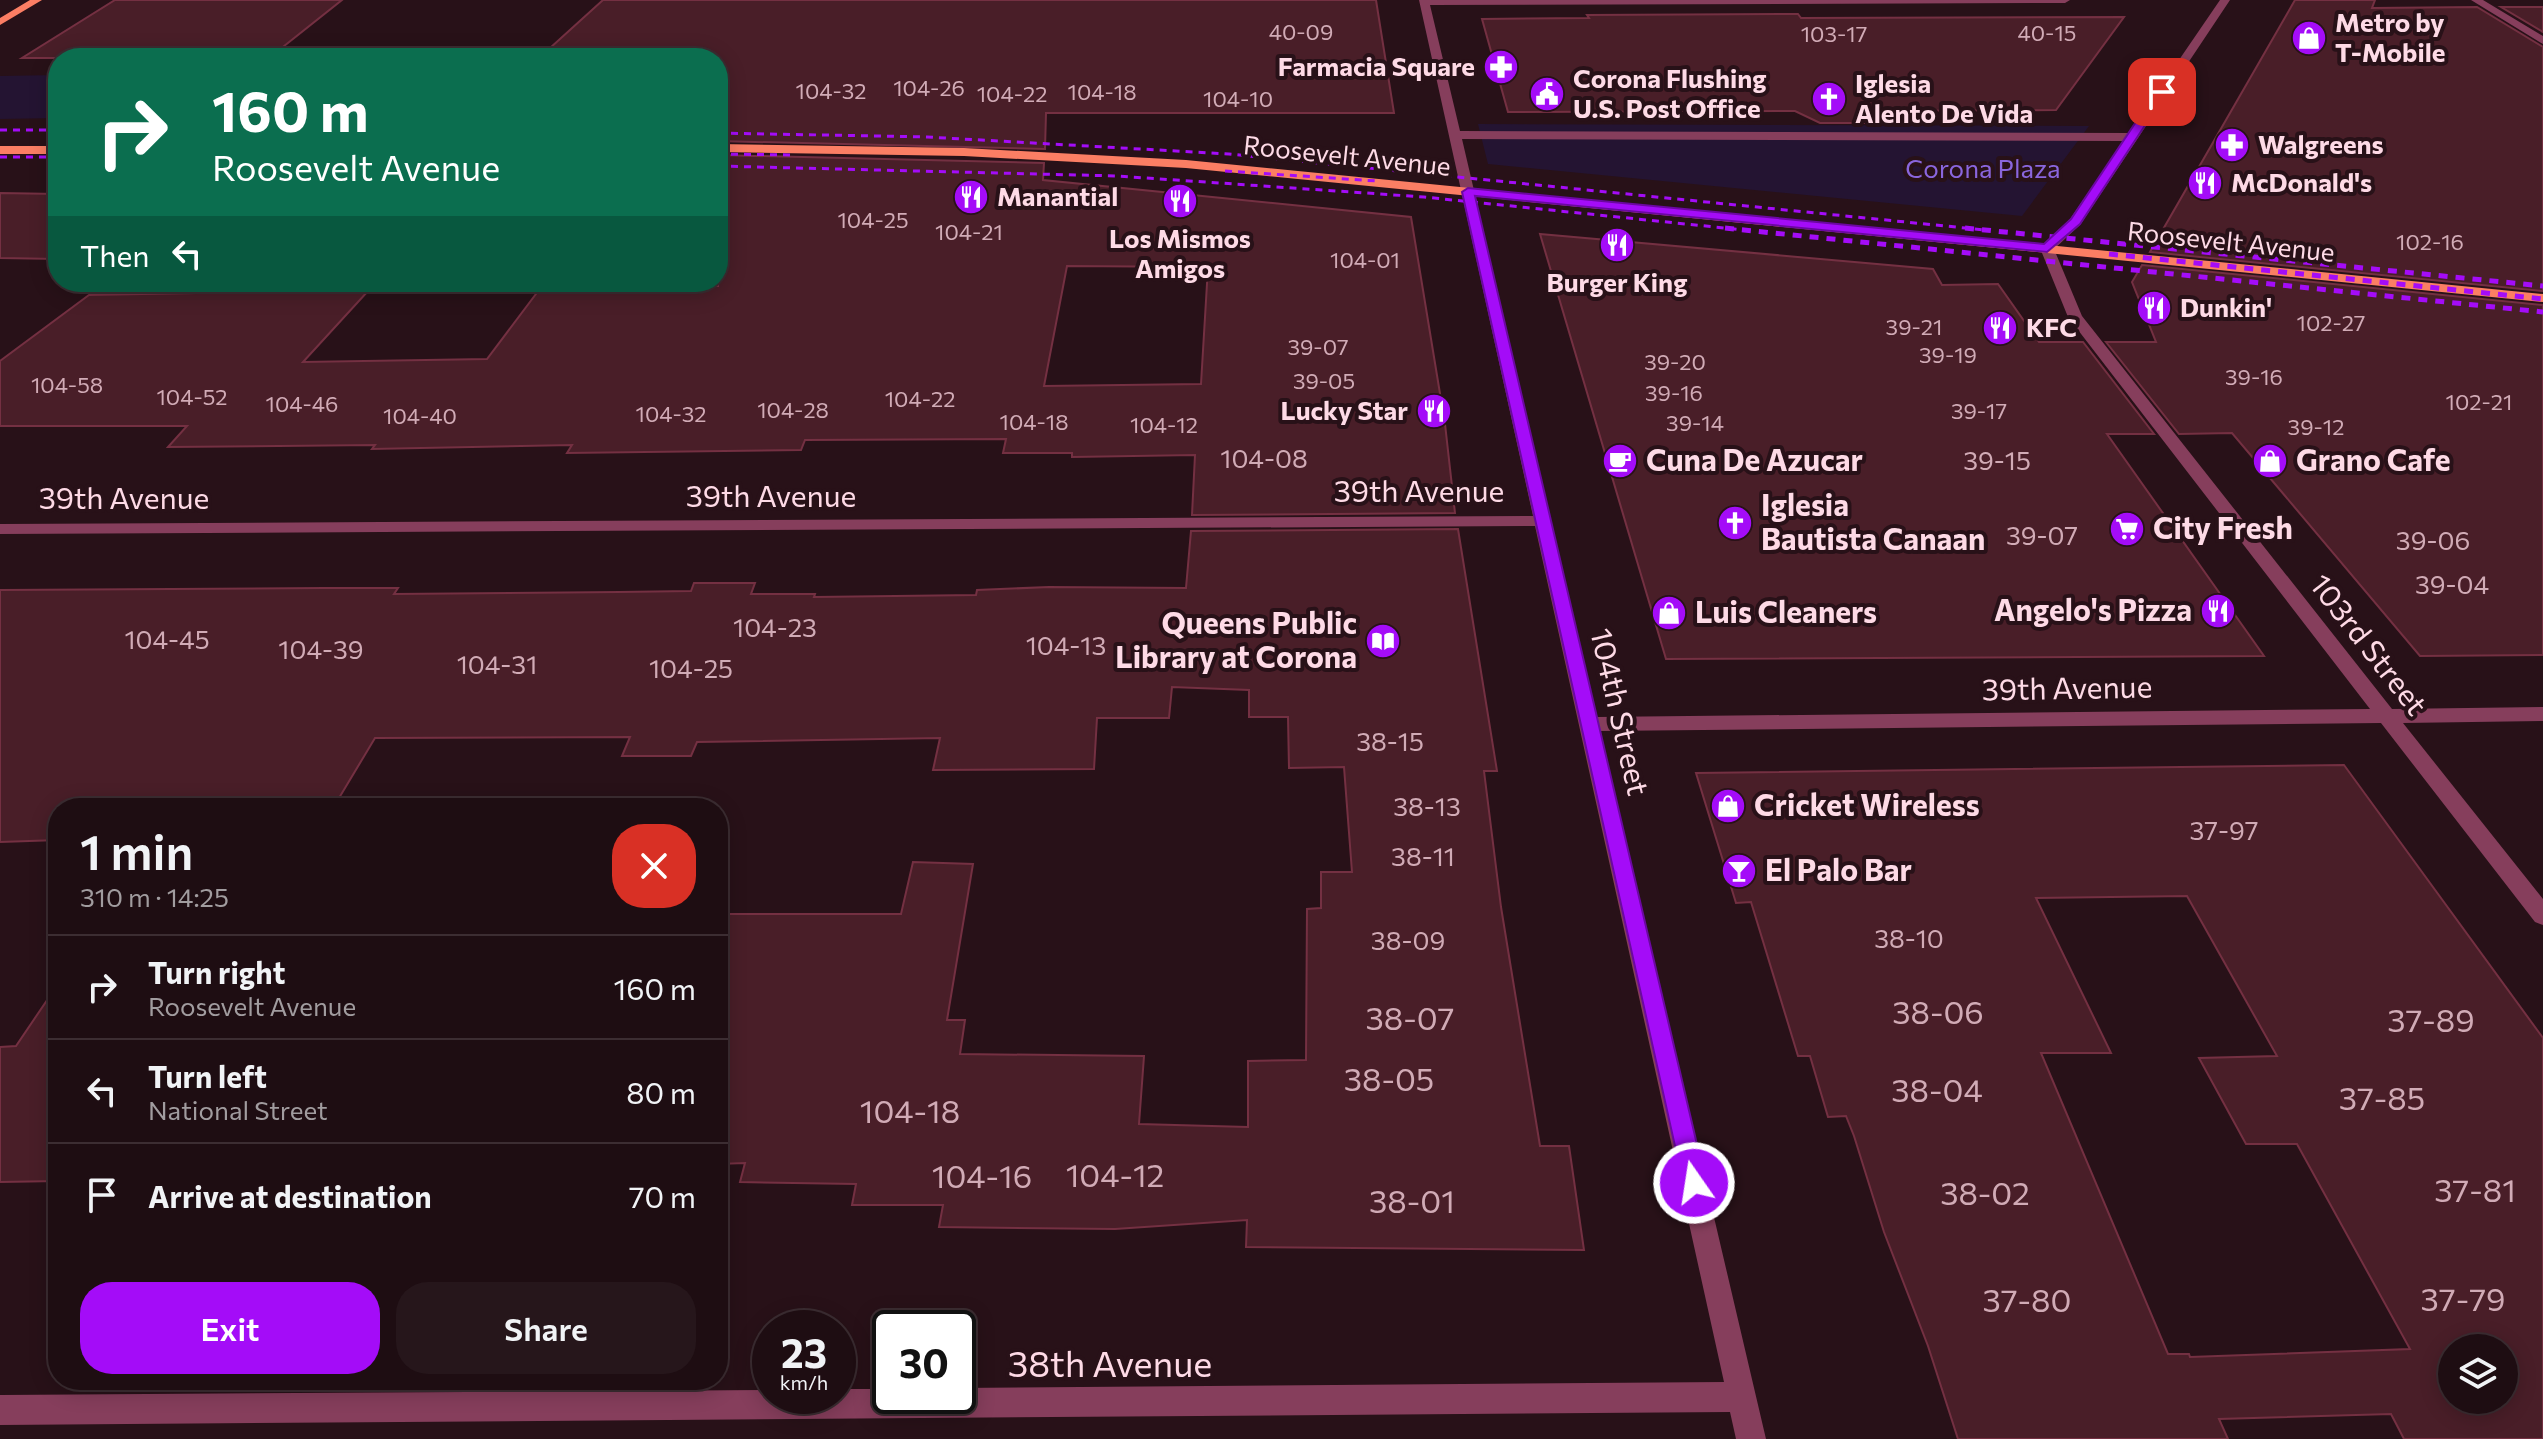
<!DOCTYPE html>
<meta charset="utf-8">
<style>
:root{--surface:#1e0d12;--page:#26161b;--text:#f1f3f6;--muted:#a19c9f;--line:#3c2d32;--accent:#a40cf8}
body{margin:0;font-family:Commissioner,sans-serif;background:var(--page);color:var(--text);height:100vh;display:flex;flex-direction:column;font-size:30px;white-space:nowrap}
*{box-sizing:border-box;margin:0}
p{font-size:26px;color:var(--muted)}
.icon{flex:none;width:44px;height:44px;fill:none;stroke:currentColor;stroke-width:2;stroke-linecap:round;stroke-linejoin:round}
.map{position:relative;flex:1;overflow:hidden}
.drawer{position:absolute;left:48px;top:798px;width:680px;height:592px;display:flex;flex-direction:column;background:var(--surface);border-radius:32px;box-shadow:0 4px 20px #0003,0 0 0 2px var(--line)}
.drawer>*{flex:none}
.hud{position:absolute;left:48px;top:48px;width:680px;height:244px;border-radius:32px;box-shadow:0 4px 20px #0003,0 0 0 2px var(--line);background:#0b6e4f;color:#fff;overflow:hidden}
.controls{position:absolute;left:2438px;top:1334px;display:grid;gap:16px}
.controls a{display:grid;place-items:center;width:80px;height:80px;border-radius:50%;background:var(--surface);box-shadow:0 4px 20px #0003,0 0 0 2px var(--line);font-size:40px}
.speed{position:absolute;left:752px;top:1310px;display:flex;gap:16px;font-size:40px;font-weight:700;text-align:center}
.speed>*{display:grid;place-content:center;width:104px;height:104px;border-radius:50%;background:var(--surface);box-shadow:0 4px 20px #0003,0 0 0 2px var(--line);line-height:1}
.speed small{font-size:20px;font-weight:400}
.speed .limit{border:4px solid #111;border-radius:12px;background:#fff;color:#111}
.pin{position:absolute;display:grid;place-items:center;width:68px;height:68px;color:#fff;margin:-34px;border-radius:16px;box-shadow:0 4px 12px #0006}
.me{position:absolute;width:88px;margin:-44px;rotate:347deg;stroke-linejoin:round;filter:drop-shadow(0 0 6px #0008)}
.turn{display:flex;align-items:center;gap:28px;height:168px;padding:0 32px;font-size:36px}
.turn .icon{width:104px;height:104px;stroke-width:2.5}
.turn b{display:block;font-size:56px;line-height:68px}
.then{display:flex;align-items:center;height:76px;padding:0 32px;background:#0003;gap:16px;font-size:30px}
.round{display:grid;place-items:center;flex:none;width:84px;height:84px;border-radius:32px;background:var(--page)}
.head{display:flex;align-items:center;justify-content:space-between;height:136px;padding:0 32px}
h1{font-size:48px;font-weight:600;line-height:60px}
.primary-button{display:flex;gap:16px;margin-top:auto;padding:16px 32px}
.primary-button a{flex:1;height:92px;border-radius:32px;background:var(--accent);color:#fff;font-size:32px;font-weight:600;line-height:92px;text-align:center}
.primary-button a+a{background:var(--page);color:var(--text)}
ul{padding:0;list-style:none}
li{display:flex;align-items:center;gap:24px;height:104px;padding:0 32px;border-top:2px solid var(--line)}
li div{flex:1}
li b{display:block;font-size:30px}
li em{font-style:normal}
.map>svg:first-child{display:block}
</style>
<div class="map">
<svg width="2543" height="1439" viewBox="0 0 2543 1439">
<rect width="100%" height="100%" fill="#281118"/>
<path fill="#241432" d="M58 75V118L0 119V76Z
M1478 124 2089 126 2022 216 1488 164Z"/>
<path fill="#491e28" stroke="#743042" stroke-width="2" fill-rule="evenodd" d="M115 0H342L269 58H22Z
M603 0H1376L1394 113H1046L1045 149 718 141V58H539Z
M2295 0H2375L2372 8 2477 7 2543 47V291L2150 252Z
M2501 7H2543V32Z
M1798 14 1801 18 2124 17 2056 110 1868 111 1864 123H1820L1795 111 1508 112 1482 19 1589 18 1587 15Z
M718 155 1044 163 1043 180 1411 217 1445 424 1455 513 1192 515 1195 455 1072 457V453H1003L1006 439 805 440 801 450 567 453 572 445 372 449 375 445 168 447 187 426H0V361L89 295 197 293 206 283 275 282H322L315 290H369L303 362 487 359 542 286H718ZM1067 266 1208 267 1201 384 1044 386Z
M0 193 58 194V259L0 258Z
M1540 234 1933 269 1942 285 1998 284 2039 342H2083L2154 434H2107L2264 656 1666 659Z
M2142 265 2543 305V655L2420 656 2232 433 2179 434 2106 342H2156L2132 282Z
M1458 529 1497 771H1484L1501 907 1540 1146H1569L1584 1250 1246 1247 1247 1220 1115 1229 939 1227 943 1205H852L856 1184 740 1182 745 1163 718 1164V914H901L913 862 973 864 947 1020H965L960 1054 1144 1056 1139 1124 1248 1127V1061L1306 1060 1307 909 1321 908V872H1352L1344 767 1289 768 1288 717H1249V690L1172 687 1169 718H1097L1094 769 933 770 940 738 697 742 691 756H622L630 737 375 738 333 808H58V840L0 842V590L324 588H398L394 594 619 592 691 591 694 583H755L751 594H815L814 597 976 595 977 590 1049 587 1186 588 1191 531Z
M2344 765 2543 1038V1439H2404L2391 1414 2219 1419 2228 1439H1958L1928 1346 1884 1232 1854 1136 1846 1116 1828 1117 1810 1056H1798L1751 902 1736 903 1696 773ZM2187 896 2277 1056 2199 1058 2246 1144H2297L2410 1349 2190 1357 2189 1354H2168L2041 1053H2111L2036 898ZM2452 1348H2504V1400H2452Z
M58 984V1181L0 1182V1047L16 1046Z"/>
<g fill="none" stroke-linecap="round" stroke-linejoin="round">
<path fill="#863e5c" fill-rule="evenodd" d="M1419 0H2070L2065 3 1430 5 1460 131 2129 133 2220 0H2230L2080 225 2054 249 2082 316 2392 709 2543 707V721L2403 723 2543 899V925L2535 922 2381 723 1600 731 1766 1439H1736L1730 1412 0 1425V1395L770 1390V1396H838V1389H890V1396H958V1388L1724 1382 1535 526 0 534V524L1533 516ZM1462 139 2124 141 2070 219 2040 248 2068 317 2370 709 1597 717Z
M2471 0H2483L2543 36V44Z"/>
<path fill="#fb7e64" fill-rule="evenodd" d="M30 0H42L0 25V18Z
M718 144 964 148 1186 160 2543 294V302L1186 168 964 156 718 152Z
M0 146H58V154H0Z"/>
<path stroke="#a40cf8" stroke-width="3" stroke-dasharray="7 6" stroke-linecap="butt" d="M0 130H58
M718 133 927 137 1229 154 1985 230
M718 154 794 155
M0 157H58
M718 166 1117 176 1424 197 1744 230
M1225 171 1377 181"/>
<path stroke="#a40cf8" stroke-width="5" stroke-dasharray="9 8" stroke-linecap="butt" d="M1725 228 2543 312
M1965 228 2543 286
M2109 254 2543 299"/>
</g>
<path fill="#a40cf8" stroke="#6b08a1" stroke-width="2" d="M2162 88 2167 92 2080 224 2047 252 1475 196 1706 1183 1702 1191 1694 1194 1685 1191 1462 192 1468 188 2044 244 2071 219 2158 89Z"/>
<defs>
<g id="shop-disc" transform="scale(1.8)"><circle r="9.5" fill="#a40cf8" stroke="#281118"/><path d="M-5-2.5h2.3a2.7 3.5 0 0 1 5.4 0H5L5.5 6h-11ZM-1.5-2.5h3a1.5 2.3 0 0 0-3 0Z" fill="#fff"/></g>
<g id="pharmacy-disc" transform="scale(1.8)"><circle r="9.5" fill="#a40cf8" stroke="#281118"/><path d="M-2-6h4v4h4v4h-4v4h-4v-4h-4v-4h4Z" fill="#fff"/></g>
<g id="civic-disc" transform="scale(1.8)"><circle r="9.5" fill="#a40cf8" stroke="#281118"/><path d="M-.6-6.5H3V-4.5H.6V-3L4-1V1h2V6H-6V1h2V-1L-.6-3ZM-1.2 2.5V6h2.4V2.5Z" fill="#fff"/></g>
<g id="church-disc" transform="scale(1.8)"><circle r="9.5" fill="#a40cf8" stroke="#281118"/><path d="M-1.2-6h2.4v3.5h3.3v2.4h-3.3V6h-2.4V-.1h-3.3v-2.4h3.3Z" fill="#fff"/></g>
<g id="restaurant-disc" transform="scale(1.8)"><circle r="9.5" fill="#a40cf8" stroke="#281118"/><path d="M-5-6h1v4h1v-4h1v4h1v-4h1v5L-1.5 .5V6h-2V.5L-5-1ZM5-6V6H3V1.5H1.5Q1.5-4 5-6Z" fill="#fff"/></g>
<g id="cafe-disc" transform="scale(1.8)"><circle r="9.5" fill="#a40cf8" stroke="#281118"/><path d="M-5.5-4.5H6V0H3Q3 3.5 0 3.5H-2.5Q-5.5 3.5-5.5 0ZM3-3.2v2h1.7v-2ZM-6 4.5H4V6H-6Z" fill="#fff"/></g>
<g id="supermarket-disc" transform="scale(1.8)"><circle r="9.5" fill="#a40cf8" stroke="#281118"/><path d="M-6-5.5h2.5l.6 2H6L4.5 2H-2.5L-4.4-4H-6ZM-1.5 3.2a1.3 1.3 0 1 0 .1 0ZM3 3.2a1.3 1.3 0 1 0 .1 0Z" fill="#fff"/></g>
<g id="library-disc" transform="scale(1.8)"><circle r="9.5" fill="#a40cf8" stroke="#281118"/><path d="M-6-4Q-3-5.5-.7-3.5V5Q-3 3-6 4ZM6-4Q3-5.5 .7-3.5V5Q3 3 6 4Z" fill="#fff"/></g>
<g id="bar-disc" transform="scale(1.8)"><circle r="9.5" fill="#a40cf8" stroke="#281118"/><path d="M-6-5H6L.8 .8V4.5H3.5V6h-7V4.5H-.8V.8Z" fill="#fff"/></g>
</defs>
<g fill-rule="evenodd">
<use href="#shop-disc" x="2309" y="38"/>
<use href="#pharmacy-disc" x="1501" y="67"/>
<use href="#civic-disc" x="1547" y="94"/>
<use href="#church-disc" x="1829" y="99"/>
<use href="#pharmacy-disc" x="2232" y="145"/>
<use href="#restaurant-disc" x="2205" y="183"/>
<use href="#restaurant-disc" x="971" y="197"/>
<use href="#restaurant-disc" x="1180" y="201"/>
<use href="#restaurant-disc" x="1617" y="245"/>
<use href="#restaurant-disc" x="2154" y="308"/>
<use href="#restaurant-disc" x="2000" y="328"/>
<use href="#restaurant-disc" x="1434" y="411"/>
<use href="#cafe-disc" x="1620" y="461"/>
<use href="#shop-disc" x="2270" y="461"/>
<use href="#church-disc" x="1735" y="523"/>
<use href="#supermarket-disc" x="2127" y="529"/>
<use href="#restaurant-disc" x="2218" y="611"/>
<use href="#shop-disc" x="1669" y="613"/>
<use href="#library-disc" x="1383" y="641"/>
<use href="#shop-disc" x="1728" y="806"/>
<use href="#bar-disc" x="1739" y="871"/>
</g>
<g text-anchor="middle" stroke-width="8" stroke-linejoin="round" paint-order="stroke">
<g font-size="22" fill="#d1abb6">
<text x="1301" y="40">40-09</text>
<text x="2047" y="41">40-15</text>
<text x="1834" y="42">103-17</text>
<text x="929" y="96">104-26</text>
<text x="831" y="99">104-32</text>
<text x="1102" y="100">104-18</text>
<text x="1012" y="102">104-22</text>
<text x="1238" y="107">104-10</text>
<text x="873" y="228">104-25</text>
<text x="969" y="240">104-21</text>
<text x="2430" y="250">102-16</text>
<text x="1365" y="268">104-01</text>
<text x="2331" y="331">102-27</text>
<text x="1914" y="335">39-21</text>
<text x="1318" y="355">39-07</text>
<text x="1948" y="363">39-19</text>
<text x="1675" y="370">39-20</text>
<text x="2254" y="385">39-16</text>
<text x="1324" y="389">39-05</text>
<text x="67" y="393">104-58</text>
<text x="1674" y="401">39-16</text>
<text x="192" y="405">104-52</text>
<text x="920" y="407">104-22</text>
<text x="2479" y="410">102-21</text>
<text x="302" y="412">104-46</text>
<text x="793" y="418">104-28</text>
<text x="1979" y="419">39-17</text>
<text x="671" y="422">104-32</text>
<text x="420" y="424">104-40</text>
<text x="1034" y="430">104-18</text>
<text x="1695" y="431">39-14</text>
<text x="1164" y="433">104-12</text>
<text x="2316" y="435">39-12</text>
</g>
<g font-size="26" font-weight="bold" fill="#fedae6" stroke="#281118" text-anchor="start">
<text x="2335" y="32">Metro by<tspan x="2335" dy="30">T-Mobile</tspan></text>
<text x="1475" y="76" text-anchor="end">Farmacia Square</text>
<text x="1573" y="88">Corona Flushing<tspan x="1573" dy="30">U.S. Post Office</tspan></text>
<text x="1855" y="93">Iglesia<tspan x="1855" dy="30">Alento De Vida</tspan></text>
<text x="2258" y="154">Walgreens</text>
<text x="2231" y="192">McDonald's</text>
<text x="997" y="206">Manantial</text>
<text x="1180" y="248" text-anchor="middle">Los Mismos<tspan x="1180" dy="30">Amigos</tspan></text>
<text x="1617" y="292" text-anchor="middle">Burger King</text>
<text x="2180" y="317">Dunkin'</text>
<text x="2026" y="337">KFC</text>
<text x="1408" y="420" text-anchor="end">Lucky Star</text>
</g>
<g font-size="26" fill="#fedae6" stroke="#281118">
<text transform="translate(1347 156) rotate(6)" y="9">Roosevelt Avenue</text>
<text transform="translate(2231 242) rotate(6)" y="9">Roosevelt Avenue</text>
</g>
<g font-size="26" fill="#8a66dd" stroke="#281118">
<text x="1983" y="178">Corona Plaza</text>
</g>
<g font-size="26" fill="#d1abb6">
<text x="1264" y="468">104-08</text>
<text x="1997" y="470">39-15</text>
<text x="2042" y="545">39-07</text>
<text x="2433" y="550">39-06</text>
<text x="2452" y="594">39-04</text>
<text x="775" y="637">104-23</text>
<text x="167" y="649">104-45</text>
<text x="1066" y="655">104-13</text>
<text x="321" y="659">104-39</text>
<text x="497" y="674">104-31</text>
<text x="691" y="678">104-25</text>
<text x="1390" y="751">38-15</text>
<text x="1427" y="816">38-13</text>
<text x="2224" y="840">37-97</text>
<text x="1423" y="866">38-11</text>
<text x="1909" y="948">38-10</text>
<text x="1408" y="950">38-09</text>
</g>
<g font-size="30" font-weight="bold" fill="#fedae6" stroke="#281118" text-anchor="start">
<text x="1646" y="471">Cuna De Azucar</text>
<text x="2296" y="471">Grano Cafe</text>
<text x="1761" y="516">Iglesia<tspan x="1761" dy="34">Bautista Canaan</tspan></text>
<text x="2153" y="539">City Fresh</text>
<text x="2192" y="621" text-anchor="end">Angelo's Pizza</text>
<text x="1695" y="623">Luis Cleaners</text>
<text x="1357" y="634" text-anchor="end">Queens Public<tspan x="1357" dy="34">Library at Corona</tspan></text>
<text x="1754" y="816">Cricket Wireless</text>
<text x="1765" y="881">El Palo Bar</text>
</g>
<g font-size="30" fill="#fedae6" stroke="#281118">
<text x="1419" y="502">39th Avenue</text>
<text x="771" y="507">39th Avenue</text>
<text x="124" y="509">39th Avenue</text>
<text transform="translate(2368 645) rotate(52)" y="10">103rd Street</text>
<text transform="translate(2067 689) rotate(-1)" y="10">39th Avenue</text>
<text transform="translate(1619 712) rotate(77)" y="10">104th Street</text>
</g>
<g font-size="32" fill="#d1abb6">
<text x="1938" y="1024">38-06</text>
<text x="1410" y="1030">38-07</text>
<text x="2431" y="1032">37-89</text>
<text x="1389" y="1091">38-05</text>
<text x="1937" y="1102">38-04</text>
<text x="2382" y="1110">37-85</text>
<text x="910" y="1123">104-18</text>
<text x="1115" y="1187">104-12</text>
<text x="982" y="1188">104-16</text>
<text x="2475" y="1202">37-81</text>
<text x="1985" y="1205">38-02</text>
<text x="1412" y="1213">38-01</text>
<text x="2463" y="1311">37-79</text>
<text x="2027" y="1312">37-80</text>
</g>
<g font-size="36" fill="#fedae6" stroke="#281118">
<text x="1110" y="1377">38th Avenue</text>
</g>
</g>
</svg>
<div class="controls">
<a><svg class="icon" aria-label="layers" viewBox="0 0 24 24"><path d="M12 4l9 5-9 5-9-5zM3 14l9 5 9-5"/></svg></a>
</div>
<div class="speed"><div>23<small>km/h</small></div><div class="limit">30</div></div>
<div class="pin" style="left:2162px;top:92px;background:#d93025"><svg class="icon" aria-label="arrive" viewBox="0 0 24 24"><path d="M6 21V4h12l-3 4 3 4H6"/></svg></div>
<svg class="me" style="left:1694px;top:1183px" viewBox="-20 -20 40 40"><circle r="17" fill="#a40cf8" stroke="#fff" stroke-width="3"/><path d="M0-11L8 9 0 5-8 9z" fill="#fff"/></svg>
<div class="hud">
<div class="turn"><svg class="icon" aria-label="right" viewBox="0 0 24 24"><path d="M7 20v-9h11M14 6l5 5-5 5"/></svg><div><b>160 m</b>Roosevelt Avenue</div></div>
<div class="then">Then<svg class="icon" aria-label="left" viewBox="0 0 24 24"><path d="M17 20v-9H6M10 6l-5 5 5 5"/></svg></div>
</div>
<section class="drawer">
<div class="head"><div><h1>1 min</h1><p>310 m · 14:25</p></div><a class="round" style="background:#d93025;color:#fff"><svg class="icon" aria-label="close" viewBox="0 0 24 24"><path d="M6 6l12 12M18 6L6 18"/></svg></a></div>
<ul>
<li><svg class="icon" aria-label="right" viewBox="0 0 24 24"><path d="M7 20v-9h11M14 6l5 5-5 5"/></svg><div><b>Turn right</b><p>Roosevelt Avenue</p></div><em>160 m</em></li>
<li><svg class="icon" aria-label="left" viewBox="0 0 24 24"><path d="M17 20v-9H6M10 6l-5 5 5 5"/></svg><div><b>Turn left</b><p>National Street</p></div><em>80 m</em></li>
<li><svg class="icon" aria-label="arrive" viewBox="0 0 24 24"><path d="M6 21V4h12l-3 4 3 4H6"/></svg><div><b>Arrive at destination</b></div><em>70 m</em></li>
</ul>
<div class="primary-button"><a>Exit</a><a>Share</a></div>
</section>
</div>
